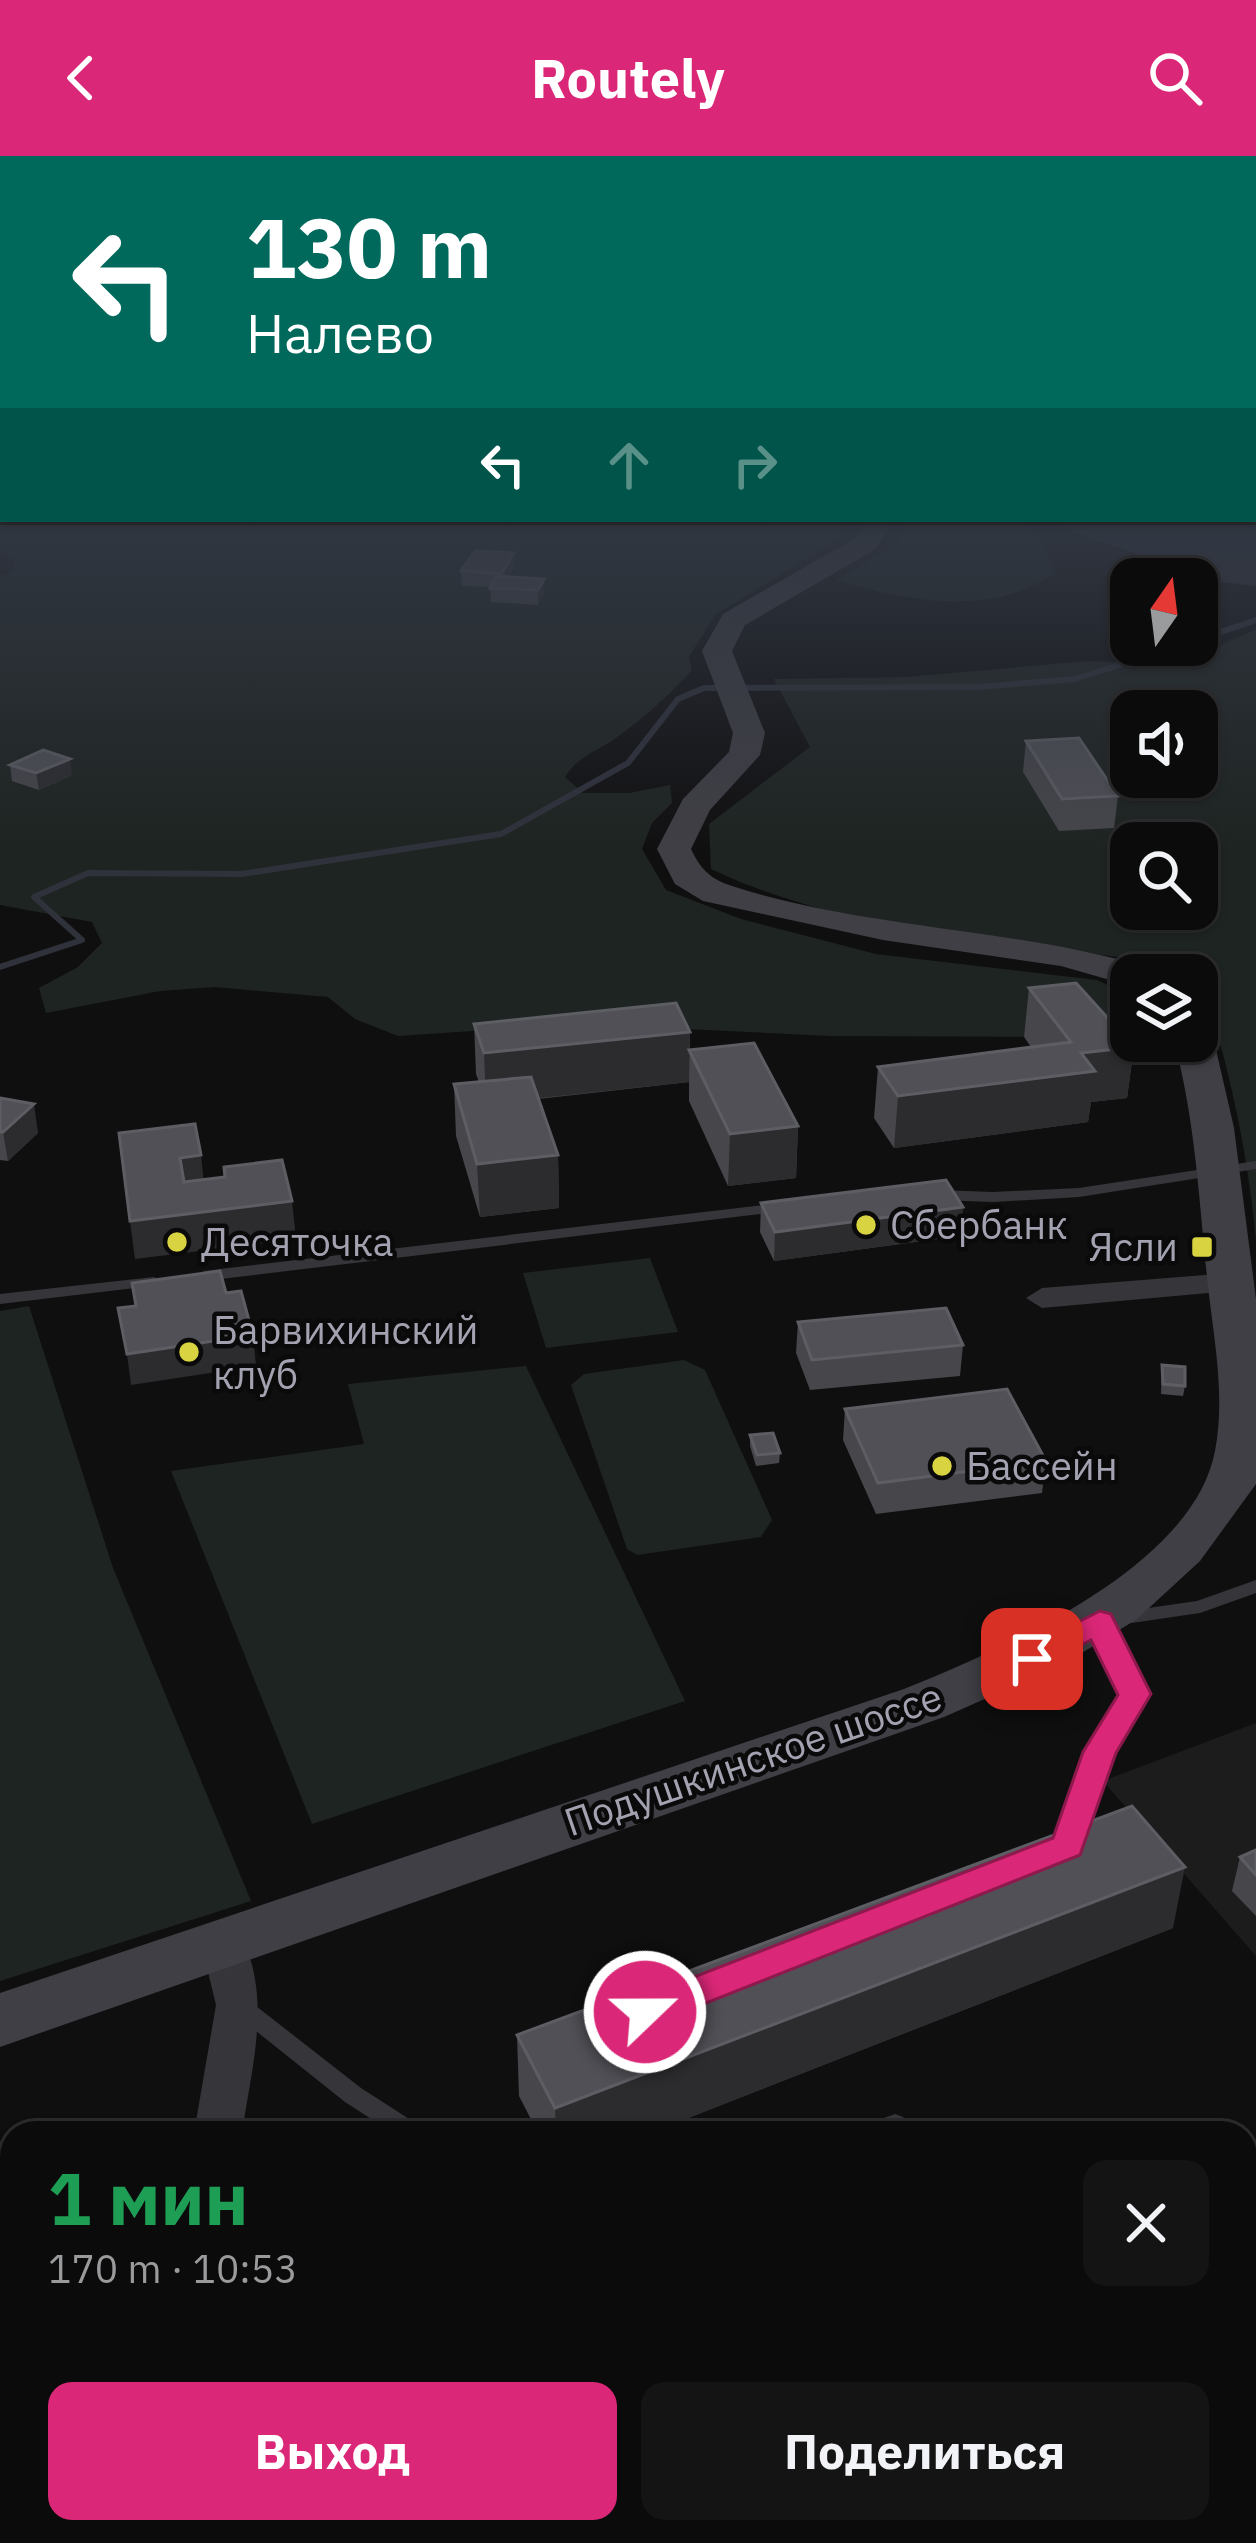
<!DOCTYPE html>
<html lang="ru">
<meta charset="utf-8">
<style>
:root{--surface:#0c0b0c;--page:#151415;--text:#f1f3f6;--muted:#9a9b9d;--line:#2c2b2d;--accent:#db2777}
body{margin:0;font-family:"IBM Plex Sans",sans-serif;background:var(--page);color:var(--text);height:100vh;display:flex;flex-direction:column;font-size:45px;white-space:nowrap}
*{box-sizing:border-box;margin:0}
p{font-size:39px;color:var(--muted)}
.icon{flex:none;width:66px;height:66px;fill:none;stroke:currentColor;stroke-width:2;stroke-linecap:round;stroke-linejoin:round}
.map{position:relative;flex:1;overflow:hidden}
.sheet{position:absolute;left:0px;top:1965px;width:1257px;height:423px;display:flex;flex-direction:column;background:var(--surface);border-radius:36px 36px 0 0;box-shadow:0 3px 9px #0004,0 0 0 3px var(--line)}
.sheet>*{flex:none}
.banner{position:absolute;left:0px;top:0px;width:1257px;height:366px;box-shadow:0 3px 9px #0004,0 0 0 3px var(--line);background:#00695c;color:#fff;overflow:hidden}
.needle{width:78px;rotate:14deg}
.controls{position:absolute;left:1110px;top:402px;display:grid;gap:24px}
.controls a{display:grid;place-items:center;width:108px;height:108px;border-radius:24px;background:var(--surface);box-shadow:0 3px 9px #0004,0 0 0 3px var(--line);font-size:60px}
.pin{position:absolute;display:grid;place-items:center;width:102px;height:102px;color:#fff;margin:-51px;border-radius:24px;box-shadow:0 6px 18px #0006}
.me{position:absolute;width:132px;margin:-66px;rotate:68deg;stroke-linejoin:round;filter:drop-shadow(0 0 9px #0008)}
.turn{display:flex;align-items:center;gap:42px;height:252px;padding:0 48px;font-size:54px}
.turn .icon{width:156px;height:156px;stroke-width:2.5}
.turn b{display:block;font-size:84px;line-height:102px}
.lanes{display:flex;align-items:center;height:114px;padding:0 48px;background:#0003;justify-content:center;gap:60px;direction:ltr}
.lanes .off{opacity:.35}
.round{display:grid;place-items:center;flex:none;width:126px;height:126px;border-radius:24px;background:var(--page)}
.summary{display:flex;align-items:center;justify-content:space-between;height:204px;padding:0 48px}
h1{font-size:72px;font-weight:700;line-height:90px;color:#1e9e55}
.cta{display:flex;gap:24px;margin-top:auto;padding:24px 48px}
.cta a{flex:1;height:138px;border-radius:24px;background:var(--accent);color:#fff;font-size:48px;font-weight:700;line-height:138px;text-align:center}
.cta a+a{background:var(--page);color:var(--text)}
header{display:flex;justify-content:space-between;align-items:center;height:156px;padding:0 48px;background:var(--accent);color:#fff;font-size:54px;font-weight:700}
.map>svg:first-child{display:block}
</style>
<header><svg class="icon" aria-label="back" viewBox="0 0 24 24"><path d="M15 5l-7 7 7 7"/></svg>Routely<svg class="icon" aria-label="search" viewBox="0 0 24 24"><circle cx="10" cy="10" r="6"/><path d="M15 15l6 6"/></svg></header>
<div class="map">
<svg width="1256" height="2387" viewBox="0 0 1256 2387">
<rect width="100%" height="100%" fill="#100f10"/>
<path fill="#1c1c1d" d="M1256 1567V1800L1103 1625Z"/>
<path fill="#1e2421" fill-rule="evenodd" d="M0 360 837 363 847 370 841 381 716 458 689 501 692 514C670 539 638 567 610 586 591 598 578 601 565 621L583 637H629L670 629 672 647 652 667 642 693 666 734 741 763 876 798 1097 824 1131 841V850L1116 866 1065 881 831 880 580 868 398 880 355 863 328 841 215 831 160 835 46 857 39 832 78 811 102 787 92 766 0 749V420L12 417 15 405 0 395Z
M906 363H1018L1037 378 1055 417C987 462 909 445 836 424L898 388Z
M1256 473V1085C1250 1021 1239 960 1223 898 1216 872 1197 846 1197 819H1167L1138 804C997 783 841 775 711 713L709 668 810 591 774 523 907 521 1088 505 1178 508ZM1131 555H1197V621H1131ZM1131 687H1197V753H1131Z
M650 1102 678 1176 546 1192 523 1117Z
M29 1150 113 1412 251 1745 0 1825V1155Z
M684 1204 705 1214 772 1364 761 1381 637 1399 627 1393 571 1229 584 1218Z
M526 1210 685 1545 312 1668 171 1315 364 1288 348 1228Z
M488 2376H814L791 2387H489Z"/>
<path fill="#2f313b" d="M1256 360V430C1223 426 1169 421 1139 410V398L1069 375 1052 363Z"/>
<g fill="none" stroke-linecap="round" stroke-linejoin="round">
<path stroke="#2f313b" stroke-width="6" d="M1197 484 1256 464
M0 811 82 784 34 741 88 717 242 718 501 678 628 607 678 543 704 532 977 531 1075 523 1183 489"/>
<path fill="#36363a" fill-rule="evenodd" d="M1256 1005V1013L1079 1041 993 1046 937 1044 929 1039 937 1034 993 1036 1079 1032Z
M780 1047 785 1049 788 1052 785 1055 204 1125 196 1120 204 1115Z
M154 1121 162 1126 160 1129 0 1148V1138Z
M1256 1424V1437L1200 1457 1111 1470 1127 1513 1145 1538 1110 1596 1080 1687 1076 1693 1069 1695 1062 1693 1058 1687 1090 1596 1125 1538 1108 1515 1090 1465 1093 1460 1197 1445Z
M239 1840 247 1843 361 1932 420 1970 424 1977H393L345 1946 231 1855 228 1849 231 1843Z
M895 1958 903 1961 916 1977H858L862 1970Z
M1256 1995V2016L1245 2020V1999Z
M1256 2242V2266L1245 2267V2243Z
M267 2376H295L296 2387H268Z
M1022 2376H1053L1058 2387H1027Z"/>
<path fill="#36363a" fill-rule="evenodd" d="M1230 1117 1241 1120 1246 1127 1241 1134 1042 1152 1026 1142 1042 1132Z
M223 1770 239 1775C273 1840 252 1908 242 1977H194L216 1849 201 1787 207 1775Z
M128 2376H182L181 2387H125Z"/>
<path fill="#403f45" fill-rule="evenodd" d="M856 363H882L889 372 874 394 745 469 732 495 765 577 760 599 710 654 691 693C700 712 709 722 729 729 862 773 1011 771 1146 811L1152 819H1131V830L1061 810 883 784 703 745 675 728 657 693 683 643 729 596 733 577 702 495 723 458 856 382 863 372Z
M1197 874 1214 885 1234 972 1256 1143V1328L1200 1405 1137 1463 1064 1508 944 1561 0 1891V1837L904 1533C1002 1493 1193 1412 1215 1295 1226 1238 1213 1179 1207 1121 1199 1042 1195 963 1174 885H1197Z"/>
</g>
<path fill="#46464b" d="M514 411 508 421 544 437 538 449 491 446 490 431 462 430 461 415Z
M1026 585 1118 640 1114 672 1059 675 1023 616Z
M10 609 72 619 39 634 12 625Z
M1029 832 1134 891 1127 942 1091 946 1088 966 894 992 874 962 878 911 1031 891 1024 881Z
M474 868 690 876V894L798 970 796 1022 728 1030 689 945V926L538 943 558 999 559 1052 480 1061 456 980 454 928 479 926 476 918Z
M0 942 38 977 8 1005 0 1004Z
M761 1047 963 1051 960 1080 774 1105 760 1076Z
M798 1166 963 1189 960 1220 810 1234 796 1197Z
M1162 1209 1185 1230 1183 1240 1161 1238Z
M845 1253 1046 1305 1042 1337 876 1358 843 1284Z
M750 1279 780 1297 779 1307 756 1310 750 1290Z
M1256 1694V1760L1232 1735 1240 1701Z
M1173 1772 650 1977H538L519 1940 517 1879Z
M1109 2376H1245L1256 2387H1106Z"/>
<path fill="#2c2c2f" d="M514 397V411L502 432 501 418Z
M544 423V437L538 449V434Z
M70 603 72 619 39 634 36 617Z
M690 876 689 926 486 948 484 897Z
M1134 891 1127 942 1091 946 1088 966 894 992 898 940 1081 897Z
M34 948 38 977 8 1005 3 976Z
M798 970 796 1022 728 1030 730 978Z
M201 999 205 1037 185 1039 180 1002Z
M558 999 559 1052 480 1061 477 1008Z
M292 1045 296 1083 135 1103 130 1065Z
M963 1051 960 1080 774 1105 775 1076Z
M253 1179 256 1210 131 1229 127 1198Z
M1185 1711 1173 1772 650 1977H556L555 1952Z
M1256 2099V2153L1245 2158V2104Z"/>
<path fill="#505056" stroke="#5d5d64" stroke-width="3" d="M475 395 514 397 501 418 461 415Z
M497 420 544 423 538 434 490 432Z
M1079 582 1118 640 1062 643 1026 585Z
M43 594 70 603 36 617 10 609Z
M1076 827 1134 891 1081 897 1095 915 898 940 878 911 1071 886 1029 832Z
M676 847 690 876 484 897 474 868Z
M754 887 798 970 730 978 689 894Z
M531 921 558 999 477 1008 454 928Z
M0 942 34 948 3 976H0Z
M195 968 201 999 180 1002 184 1026 225 1021 224 1011 282 1004 292 1045 130 1065 119 977Z
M946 1024 963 1051 775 1076 761 1047Z
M220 1115 226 1137 241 1135 253 1179 127 1198 118 1152 136 1150 132 1127Z
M946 1152 963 1189 812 1204 798 1166Z
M1162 1209 1185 1211V1230L1163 1228Z
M1007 1233 1046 1305 878 1327 845 1253Z
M773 1277 780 1297 757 1299 750 1279Z
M1132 1650 1185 1711 555 1952 517 1879Z
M1256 1694V1719L1240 1701Z
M1256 2005V2099L1245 2104V2010Z
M1245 2344 1256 2358V2387H1136L1128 2376H1245Z
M337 2376H447L448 2387H338Z"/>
<linearGradient id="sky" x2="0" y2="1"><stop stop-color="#090809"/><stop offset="0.52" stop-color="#313742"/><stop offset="1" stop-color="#313742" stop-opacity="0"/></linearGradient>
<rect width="1256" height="695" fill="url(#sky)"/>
<path fill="#db2777" stroke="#8e194d" stroke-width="3" d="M1100 1455 1111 1458 1151 1538 1116 1597 1080 1699 658 1866 645 1871 632 1866 626 1856 632 1845 1053 1682 1083 1596 1118 1539 1091 1484 1032 1514 1016 1503 1021 1495Z"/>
<g fill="#d8d340" stroke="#0b0a0b" stroke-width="4.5">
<circle cx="866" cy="1069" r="12"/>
<circle cx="177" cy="1086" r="12"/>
<rect x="1190" y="1079" width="24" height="24" rx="6"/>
<circle cx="189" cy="1196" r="12"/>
<circle cx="942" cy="1310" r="12"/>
</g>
<g text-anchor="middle" stroke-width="9" stroke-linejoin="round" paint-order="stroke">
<g font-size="39" fill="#a2a2b0" stroke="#0b0a0b" text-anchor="start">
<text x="890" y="1083">Сбербанк</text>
<text x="201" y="1100">Десяточка</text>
<text x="1178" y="1105" text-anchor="end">Ясли</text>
<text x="213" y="1188">Барвихинский<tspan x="213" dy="45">клуб</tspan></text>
<text x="966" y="1324">Бассейн</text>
</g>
<g font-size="39" fill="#a2a2b0" stroke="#0b0a0b">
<text transform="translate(753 1603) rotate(-19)" y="14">Подушкинское шоссе</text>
</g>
</g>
</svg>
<div class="controls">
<a><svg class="needle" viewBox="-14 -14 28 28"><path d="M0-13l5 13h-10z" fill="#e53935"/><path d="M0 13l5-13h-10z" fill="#9a9b9d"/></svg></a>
<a><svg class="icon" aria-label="sound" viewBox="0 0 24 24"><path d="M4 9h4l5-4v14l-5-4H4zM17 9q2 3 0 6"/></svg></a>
<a><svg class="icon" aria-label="search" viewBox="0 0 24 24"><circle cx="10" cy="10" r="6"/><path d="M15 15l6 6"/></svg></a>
<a><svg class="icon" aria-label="layers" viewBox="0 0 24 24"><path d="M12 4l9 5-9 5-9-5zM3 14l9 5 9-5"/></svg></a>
</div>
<div class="pin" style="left:1032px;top:1503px;background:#d93025"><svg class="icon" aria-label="arrive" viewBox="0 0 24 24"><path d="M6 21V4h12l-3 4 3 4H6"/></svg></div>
<svg class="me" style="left:645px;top:1856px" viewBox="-20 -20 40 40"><circle r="17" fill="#db2777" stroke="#fff" stroke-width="3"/><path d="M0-11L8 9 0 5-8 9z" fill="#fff"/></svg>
<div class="banner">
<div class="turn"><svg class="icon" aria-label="left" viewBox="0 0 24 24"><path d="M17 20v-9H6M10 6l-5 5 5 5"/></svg><div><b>130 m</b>Налево</div></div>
<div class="lanes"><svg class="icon" aria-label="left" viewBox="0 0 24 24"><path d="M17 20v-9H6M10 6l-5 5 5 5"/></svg><svg class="icon off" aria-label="ahead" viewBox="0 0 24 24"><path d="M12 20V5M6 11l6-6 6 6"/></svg><svg class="icon off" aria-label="right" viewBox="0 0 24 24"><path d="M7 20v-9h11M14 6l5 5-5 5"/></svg></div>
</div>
<section class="sheet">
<div class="summary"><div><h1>1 мин</h1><p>170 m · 10:53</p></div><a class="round"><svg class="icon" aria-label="close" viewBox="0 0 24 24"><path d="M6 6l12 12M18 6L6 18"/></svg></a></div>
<div class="cta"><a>Выход</a><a>Поделиться</a></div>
</section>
</div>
